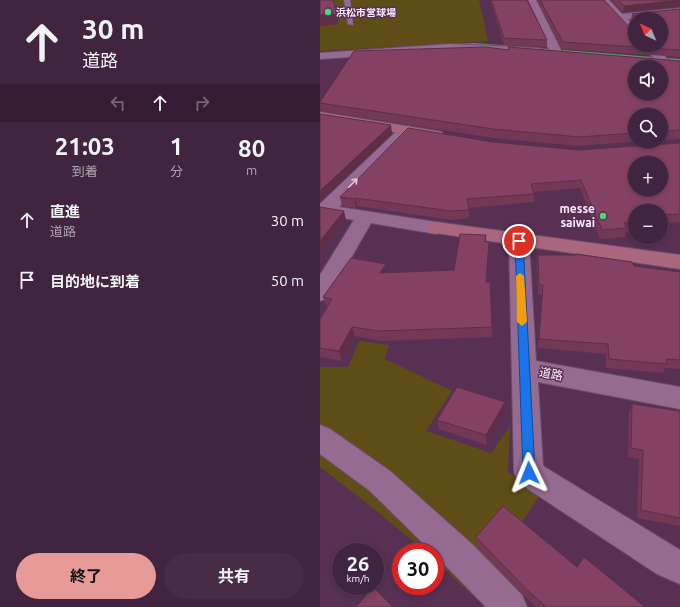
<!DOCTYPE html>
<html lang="ja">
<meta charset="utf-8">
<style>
:root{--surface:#41243f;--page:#482c46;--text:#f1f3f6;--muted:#aea4b0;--line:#5a4159;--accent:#e69b98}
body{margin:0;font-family:Ubuntu,"Noto Sans JP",sans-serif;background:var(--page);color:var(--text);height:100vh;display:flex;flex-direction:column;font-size:15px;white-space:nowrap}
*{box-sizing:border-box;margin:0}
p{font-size:13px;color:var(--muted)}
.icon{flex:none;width:22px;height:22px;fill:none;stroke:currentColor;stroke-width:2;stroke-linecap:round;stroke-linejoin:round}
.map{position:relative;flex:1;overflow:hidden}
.drawer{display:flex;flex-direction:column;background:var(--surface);width:320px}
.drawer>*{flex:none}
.top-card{background:#41243f;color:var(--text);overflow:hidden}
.needle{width:26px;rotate:316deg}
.fabs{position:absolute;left:308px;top:12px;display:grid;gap:8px}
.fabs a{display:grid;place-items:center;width:40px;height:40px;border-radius:50%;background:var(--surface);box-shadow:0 2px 6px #0003,0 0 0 1px var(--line);font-size:20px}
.speed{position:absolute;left:12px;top:543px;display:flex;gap:8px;font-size:20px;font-weight:700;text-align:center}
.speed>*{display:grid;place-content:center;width:52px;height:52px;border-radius:50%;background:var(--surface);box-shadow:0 2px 6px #0003,0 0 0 1px var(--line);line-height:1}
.speed small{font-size:10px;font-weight:400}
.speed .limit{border:6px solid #d22;background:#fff;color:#111}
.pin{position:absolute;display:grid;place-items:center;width:34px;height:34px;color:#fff;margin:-17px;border:2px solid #fff;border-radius:50%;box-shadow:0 1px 4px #0007}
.me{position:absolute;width:44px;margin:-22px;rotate:358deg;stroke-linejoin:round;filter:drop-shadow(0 0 3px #0008)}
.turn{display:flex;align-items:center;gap:14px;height:84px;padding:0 16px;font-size:18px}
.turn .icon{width:52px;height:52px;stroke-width:2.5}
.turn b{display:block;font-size:28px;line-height:34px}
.lanes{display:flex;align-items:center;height:38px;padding:0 16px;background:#0003;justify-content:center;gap:20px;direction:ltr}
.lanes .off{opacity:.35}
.eta{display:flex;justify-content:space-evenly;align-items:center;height:68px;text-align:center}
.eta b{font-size:24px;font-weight:700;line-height:28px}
.button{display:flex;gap:8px;margin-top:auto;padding:8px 16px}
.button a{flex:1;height:46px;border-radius:24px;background:var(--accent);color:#111;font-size:16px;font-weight:700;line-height:46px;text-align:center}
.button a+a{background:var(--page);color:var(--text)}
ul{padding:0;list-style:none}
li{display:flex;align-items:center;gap:12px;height:60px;padding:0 16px}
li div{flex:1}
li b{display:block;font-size:15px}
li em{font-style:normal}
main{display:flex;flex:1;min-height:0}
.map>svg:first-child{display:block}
</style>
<main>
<section class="drawer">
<div class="top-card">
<div class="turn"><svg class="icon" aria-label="ahead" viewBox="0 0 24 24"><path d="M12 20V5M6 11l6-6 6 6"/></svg><div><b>30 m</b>道路</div></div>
<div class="lanes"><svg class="icon off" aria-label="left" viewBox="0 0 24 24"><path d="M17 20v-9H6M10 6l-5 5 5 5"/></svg><svg class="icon" aria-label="ahead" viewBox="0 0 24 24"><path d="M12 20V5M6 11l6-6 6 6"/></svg><svg class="icon off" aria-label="right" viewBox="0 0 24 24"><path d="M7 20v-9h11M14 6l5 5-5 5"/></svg></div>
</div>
<div class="eta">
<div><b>21:03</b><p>到着</p></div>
<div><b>1</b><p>分</p></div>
<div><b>80</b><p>m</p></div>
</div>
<ul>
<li><svg class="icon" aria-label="ahead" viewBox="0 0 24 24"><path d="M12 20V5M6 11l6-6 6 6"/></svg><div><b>直進</b><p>道路</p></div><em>30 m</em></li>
<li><svg class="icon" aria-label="arrive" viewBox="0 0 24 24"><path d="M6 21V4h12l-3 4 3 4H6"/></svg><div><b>目的地に到着</b></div><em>50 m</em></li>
</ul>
<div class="button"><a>終了</a><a>共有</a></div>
</section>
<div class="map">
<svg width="360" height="607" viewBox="0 0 360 607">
<rect width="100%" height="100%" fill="#573054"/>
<path fill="#5f4d17" d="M0 0H159L168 41 0 51Z
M39 341 69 345 65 359 132 391 106 431 171 453 190 426 188 473 221 493 154 597 115 560V552H106L54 509 0 467V367H28Z"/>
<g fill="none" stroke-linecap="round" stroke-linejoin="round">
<path fill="#579865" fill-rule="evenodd" d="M154 43 360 59V61L154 45 131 46 129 45 131 44Z"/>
<g stroke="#6e4d6c" stroke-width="2">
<path id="lane" d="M24 0H30L33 25 28 24Z"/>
</g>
<g stroke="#6e4d6c" stroke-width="2">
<path id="street" d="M206 0H216L242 52 240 54H232L230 52Z
M279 0H289L302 14 360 8V14L308 19 315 27V36L311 35Z
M130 44 218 48 222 49 224 51 222 53 218 54 130 50 0 59V53Z
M320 45H332L360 70V81L356 80Z
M86 126 91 127 93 130 91 133 19 207 116 222 123 224 125 228 123 232 116 234 51 223 8 298 0 301V275L34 220 0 214V204L81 127Z
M199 235 206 237 209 241 216 361 360 387V409L218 382 223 466 360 550V584L337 574 199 483 194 473 189 241 192 237Z
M0 425 10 429 70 471 153 545 202 595 207 607H166L115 555V552H112L50 491 0 454Z"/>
</g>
<g stroke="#6e4d6c" stroke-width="2">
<path id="secondary" d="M0 112 117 131 122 132 124 135 122 138 117 139 0 120Z
M116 222 360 255V269L109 232 107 228 109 224Z"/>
</g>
<use href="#lane" fill="#966b92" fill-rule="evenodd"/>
<use href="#street" fill="#966b92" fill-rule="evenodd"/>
<use href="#secondary" fill="#a9667d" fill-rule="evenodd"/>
</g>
<path fill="#723856" d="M170 0H208L227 40V47L184 45Z
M217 0H284L315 45 341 19H315V25L311 20 312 14 360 9V57L242 49Z
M291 0H360V7L303 12Z
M188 47 360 61V139L341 140V115H315V141H324L258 146 173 138 1 111 0 106V102L188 50Z
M173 142 259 150 360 143V222L341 224V211H315V231L306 232 305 237 280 239 260 188 214 192V202L149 208V218L132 220 37 206 36 208 22 206 20 197Z
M166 235V242H169V252L167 282 172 327V337L61 341 35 336 22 361 0 357V319L7 307 3 297 68 273 134 270Z
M218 255 360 272V369L345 368 343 373 286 368V354L218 348 222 295H218L217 264Z
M185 402V411L167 445 119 429 117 420Z
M312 404 360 411V526L317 518 319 459 308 457 309 413Z
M156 537 257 567 325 607H216L204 596 157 547Z"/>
<path fill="#5d2e46" d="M360 0V7L303 12 304 6Z
M17 14 19 24 0 26V15Z
M71 125 72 134 0 202V191Z
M35 198 37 206 36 208 34 199Z
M24 211 26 220 0 253V241Z
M169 242V252L166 292V282Z
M66 264 68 274 60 273Z
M32 327 35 336 22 361 19 351Z
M185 402V411L167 445 166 435Z"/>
<path fill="#854164" stroke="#5d2e46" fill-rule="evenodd" d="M0 0H13L17 14 0 15Z
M171 0H207L227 40 184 38Z
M220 0H284L311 29 315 30V45H341V19H317L312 14 360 9V50L243 42Z
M298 0H360L304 6Z
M165 47 189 50 188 47 360 61V130L341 132V115H315V133L259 137 173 129 0 103V102L34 51ZM315 67H341V93H315Z
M0 114 71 125 0 191Z
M88 128 173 142 259 150 360 143V214L341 215V211H315V222L304 223 307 228 282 230 261 180 211 184 214 194 147 199 149 210 131 211 35 198 34 199 20 197ZM315 163H341V189H315Z
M0 207 24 211 0 241Z
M140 234 166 235 165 242H169L166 282H170L172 327 59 331 32 327 19 351 0 348V319L12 299 3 297 31 258 66 264 60 273 134 270Z
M256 254 312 262 314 266 360 272V360L346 359 347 364 289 359 288 344 219 339 223 285H219L218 255H256Z
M137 387 185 402 166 435 117 420Z
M312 404 360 411V518L321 510 323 450 311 448Z
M183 506 257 567 264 557 325 607H226L205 588 156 537Z
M53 587 73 607H36Z"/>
<defs><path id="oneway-shaft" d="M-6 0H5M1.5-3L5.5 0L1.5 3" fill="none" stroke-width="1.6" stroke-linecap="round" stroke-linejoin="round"/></defs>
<use stroke="#e0c5dc" href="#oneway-shaft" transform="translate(33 183) rotate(-45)"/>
<path fill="#1a73e8" stroke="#114b97" d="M199 238 203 241 215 473 213 477 209 479 205 477 203 473 195 241Z"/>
<path fill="#f59e0b" d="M200 273 204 276 207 322 202 326 197 322 196 276Z"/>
<g fill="#4dd676" stroke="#573054" stroke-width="1.5">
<circle cx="8" cy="12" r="4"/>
<circle cx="283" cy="216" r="4"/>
</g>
<g text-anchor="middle" stroke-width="3" stroke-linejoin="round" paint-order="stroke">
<g font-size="10" font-weight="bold" fill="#ffebfc" stroke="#573054" text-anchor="start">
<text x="16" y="16">浜松市営球場</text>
</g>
<g font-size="12" font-weight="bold" fill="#ffebfc" stroke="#573054" text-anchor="end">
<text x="275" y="213">messe<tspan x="275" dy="14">saiwai</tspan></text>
</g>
<g font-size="12" fill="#ffebfc" stroke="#573054">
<text transform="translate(231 374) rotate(11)" y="4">道路</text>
</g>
</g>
</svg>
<div class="fabs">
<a><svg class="needle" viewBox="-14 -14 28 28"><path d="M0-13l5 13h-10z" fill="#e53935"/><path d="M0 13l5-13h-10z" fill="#aea4b0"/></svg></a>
<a><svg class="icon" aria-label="sound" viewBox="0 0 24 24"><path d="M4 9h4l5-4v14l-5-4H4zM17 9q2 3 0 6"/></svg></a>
<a><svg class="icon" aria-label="search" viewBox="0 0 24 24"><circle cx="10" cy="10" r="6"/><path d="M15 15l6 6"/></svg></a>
<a>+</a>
<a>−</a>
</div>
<div class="speed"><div>26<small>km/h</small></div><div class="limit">30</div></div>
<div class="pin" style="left:199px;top:241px;background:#d93025"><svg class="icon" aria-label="arrive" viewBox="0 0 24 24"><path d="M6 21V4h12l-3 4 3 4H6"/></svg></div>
<svg class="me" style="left:209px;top:473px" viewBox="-20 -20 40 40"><path d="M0-17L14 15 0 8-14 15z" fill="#1a73e8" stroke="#fff" stroke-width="4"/></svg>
</div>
</main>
